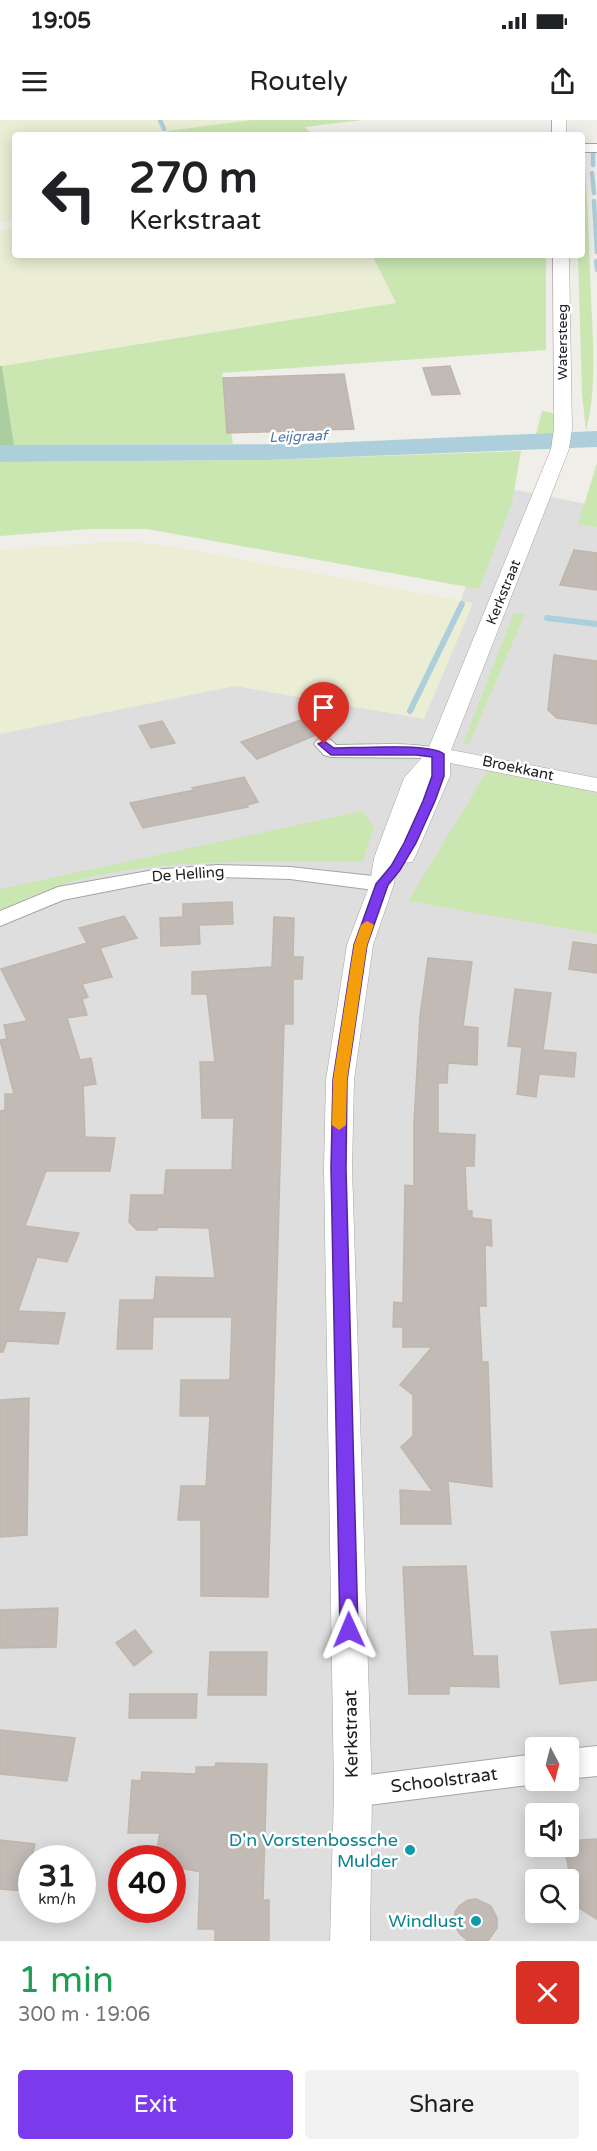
<!DOCTYPE html>
<meta charset="utf-8">
<style>
:root{--surface:#fff;--page:#f2f2f2;--text:#202124;--muted:#757577;--accent:#7c3aed}
body{margin:0;font-family:"Varela Round",sans-serif;background:var(--page);color:var(--text);height:100vh;display:flex;flex-direction:column;font-size:22px;white-space:nowrap}
*{box-sizing:border-box;margin:0}
p{font-size:20px;color:var(--muted)}
.icon{flex:none;width:33px;height:33px;fill:none;stroke:currentColor;stroke-width:2;stroke-linecap:round;stroke-linejoin:round}
.map{position:relative;height:1821px;overflow:hidden}
.side{display:flex;flex-direction:column;background:var(--surface);flex:1}
.side>*{flex:none}
.guide{position:absolute;left:12px;top:12px;width:573px;height:126px;border-radius:6px;box-shadow:0 3px 15px #0003;background:#fff;color:var(--text);overflow:hidden}
.needle{width:39px;rotate:173deg}
.buttons{position:absolute;left:525px;top:1617px;display:grid;gap:12px}
.buttons a{display:grid;place-items:center;width:54px;height:54px;border-radius:6px;background:var(--surface);box-shadow:0 3px 15px #0003;font-size:30px}
.speed{position:absolute;left:18px;top:1725px;display:flex;gap:12px;font-size:30px;font-weight:700;text-align:center}
.speed>*{display:grid;place-content:center;width:78px;height:78px;border-radius:50%;background:var(--surface);box-shadow:0 3px 15px #0003;line-height:1}
.speed small{font-size:15px;font-weight:400}
.speed .limit{border:9px solid #d22;background:#fff;color:#111}
.pin{position:absolute;display:grid;place-items:center;width:51px;height:51px;color:#fff;margin:-62px -26px;border-radius:50% 50% 50% 0;rotate:-45deg;box-shadow:0 0 6px #0007}
.pin .icon{rotate:45deg}
.me{position:absolute;width:66px;margin:-33px;rotate:359deg;stroke-linejoin:round;filter:drop-shadow(0 0 4px #0008)}
.turn{display:flex;align-items:center;gap:21px;height:126px;padding:0 18px;font-size:27px}
.turn .icon{width:78px;height:78px;stroke-width:2.5}
.turn b{display:block;font-size:42px;line-height:51px}
.round{display:grid;place-items:center;flex:none;width:63px;height:63px;border-radius:6px;background:var(--page)}
.overview{display:flex;align-items:center;justify-content:space-between;height:102px;padding:0 18px}
h1{font-size:36px;font-weight:600;line-height:45px;color:#1e9e55}
.action{display:flex;gap:12px;margin-top:auto;padding:12px 18px}
.action a{flex:1;height:69px;border-radius:6px;background:var(--accent);color:#fff;font-size:24px;font-weight:600;line-height:69px;text-align:center}
.action a+a{background:var(--page);color:var(--text)}
.status{display:flex;justify-content:space-between;align-items:center;height:42px;padding:0 30px;background:var(--surface);direction:ltr}
.status svg{height:16px;fill:currentColor}
header{display:flex;justify-content:space-between;align-items:center;height:78px;padding:0 18px;background:var(--surface);font-size:27px;font-weight:600}
.map>svg:first-child{display:block}
</style>
<div class="status"><b>19:05</b><svg viewBox="0 0 49 12"><path d="M0 12V9h3v3zM5 12V6h3v6zM10 12V3h3v9zM15 12V0h3v12zM26 1h20v11H26zM47 4h2v5h-2z"/></svg></div>
<header><svg class="icon" aria-label="menu" viewBox="0 0 24 24"><path d="M4 6h16M4 12h16M4 18h16"/></svg>Routely<svg class="icon" aria-label="share" viewBox="0 0 24 24"><path d="M12 15V3M7 8l5-5 5 5M5 13v7h14v-7"/></svg></header>
<div class="map">
<svg width="597" height="1821" viewBox="0 0 597 1821">
<rect width="100%" height="100%" fill="#f0eee8"/>
<path fill="#dfdede" fill-rule="evenodd" d="M505 368 597 386V1821H0V610L254 557 418 588ZM536 1628H568V1660H536ZM536 1694H568V1726H536ZM32 1738H82V1790H32ZM122 1738H172V1790H122ZM536 1760H568V1792H536Z"/>
<path fill="#ebeed5" d="M0 0H251L167 11 168 15H15V100L0 102Z
M15 108V135H372L397 183 0 246V110Z
M122 421 176 427 473 483 424 599 235 566 0 614V430Z"/>
<path fill="#cae7b2" d="M251 0H362L305 7 312 15H168L167 11Z
M582 34H584C588 82 589 130 591 178 593 222 597 268 586 311L582 274 578 135H582Z
M372 135H546V230L222 253 233 324 14 325 2 246 396 183Z
M542 291 550 292 555 295 553 313 536 314Z
M521 331 512 383 479 469 147 409H88L0 416V342L266 340Z
M597 343V407L578 404Z
M514 493 525 494 469 624H463Z
M488 650 597 673V814L408 781Z
M362 691 374 707 363 742C248 743 103 731 0 792V769Z"/>
<path fill="#abcd9f" d="M0 246H2L14 325H0Z"/>
<path fill="#accfdb" d="M597 311V327L266 340 0 342V325L305 324Z"/>
<g fill="none" stroke-linecap="round" stroke-linejoin="round">
<path stroke="#accfdb" stroke-width="4.5" d="M160 0 164 9
M593 32V45
M592 53 594 73
M594 81 597 132
M596 141 597 150"/>
<path stroke="#accfdb" stroke-width="6" d="M547 498 597 504
M410 591 462 484"/>
</g>
<path fill="#c1bab5" stroke="#c1b6ab" stroke-width="1.5" d="M450 246 460 274 432 275 423 248Z
M344 254 354 309 227 313 223 258Z
M574 430 597 433V470L560 465Z
M554 535 597 541V604L557 598 548 590Z
M314 595 321 613 257 639 241 622Z
M162 601 175 623 151 628 139 606Z
M244 657 258 682 247 685 248 687 143 708 130 683 194 670 192 668Z
M232 782 233 804 199 805 200 824 161 826 160 798 183 797V784Z
M124 796 137 818 100 828 112 857 82 864 88 877 82 879 87 895 67 898 80 940 91 938 96 964 83 966 85 1017 115 1018 110 1051H46L25 1106 79 1113 67 1142 37 1137 18 1191 65 1193 58 1224 7 1221 3 1232H0V991L5 990V974H14L0 920 7 919 4 905 27 901 1 849 87 823 79 808Z
M274 797 294 798 293 837H303L302 859H293V904H284L268 1477 201 1476V1400H178L181 1366H206L210 1296H180L181 1260H230L232 1197H153L152 1229H117L120 1180H154L156 1157 215 1158 209 1108 157 1107V1110H137L129 1102 131 1075H164L166 1050H232L234 998H202L200 942H215L207 874H192V852L272 847Z
M573 822 597 825V853L569 849Z
M428 838 472 842 463 906 478 908 477 945 448 943 447 963H438V1013L475 1015 474 1046H465L467 1091H472V1098L491 1100 492 1126 485 1125 486 1186H479L482 1242H488L492 1367 448 1361 451 1404H401L400 1370 433 1372 401 1327 413 1316V1275L400 1265 432 1227H403V1207H393L394 1182 403 1183 405 1065 414 1066V1003L420 896Z
M515 869 551 873 543 930 576 933 574 957 539 954 536 977 517 974 522 927 508 926Z
M29 1278 27 1415 0 1417V1280Z
M466 1446 473 1536H497L499 1567 449 1566V1574H409L403 1447Z
M58 1488 56 1527 0 1528V1490Z
M597 1509V1560L560 1564 551 1512Z
M135 1510 152 1532 134 1546 116 1523Z
M210 1532H267L266 1575H208Z
M130 1574H197L196 1598H129Z
M0 1610 75 1618 67 1661 0 1654Z
M216 1643 267 1644 263 1780H269V1821H215V1809H198L200 1752 172 1746V1738H155L160 1713H128L132 1660 141 1661 142 1652 196 1654V1647H215Z
M597 1719V1799L576 1786 564 1726H568V1721Z
M0 1720 35 1724 25 1771 0 1769Z
M476 1779 491 1786 497 1798V1808L488 1821H468L459 1813 455 1804V1792L459 1786 468 1780Z"/>
<g fill="none" stroke-linecap="round" stroke-linejoin="round">
<g stroke="#a5a5a5" stroke-width="2">
<path id="minor" d="M582 24H597V32H582Z
M324 618 331 620 336 625C371 625 410 621 445 630L448 634 445 638 331 637 324 635 314 624 317 620Z
M217 745 290 747 382 757 389 759 392 764 389 769 382 771 290 759 217 757 154 762 63 780 0 806V791L58 767 154 750Z
M597 1626V1656L568 1659V1629Z
M536 1634V1660H545L536 1664 353 1687 342 1683 337 1672 342 1661 353 1657Z"/>
</g>
<g stroke="#a5a5a5" stroke-width="1">
<path id="tertiary" d="M552 0H566V15H552Z
M553 135H569L572 309 569 329 451 630 597 658V672L450 643V656L415 737 412 742 397 743 394 764 373 825 354 960 352 1048 372 1672 370 1821H330L334 1672 324 1048 326 960 347 825 370 764 374 738 404 658 427 632 551 329 554 309Z"/>
</g>
<use href="#minor" fill="#fff" fill-rule="evenodd"/>
<use href="#tertiary" fill="#fff" fill-rule="evenodd"/>
</g>
<path fill="#7c3aed" stroke="#51269a" stroke-width="1.5" d="M324 621 334 628C355 628 430 623 444 634V656L435 681 416 723 400 750 388 765 367 825 347 960 346 1048 358 1510 355 1516 349 1519 343 1516 340 1510 331 1048 333 960 354 825 376 764 391 746 404 723 423 681 432 656V637L416 635H331L318 624Z"/>
<path fill="#f59e0b" d="M367 801 374 805 367 825 347 960 346 1005 339 1010 332 1005 333 960 354 825 361 805Z"/>
<g fill="#0f9aa8" stroke="#fff" stroke-width="2">
<circle cx="410" cy="1730" r="6"/>
<circle cx="476" cy="1801" r="6"/>
</g>
<g text-anchor="middle" stroke-width="5" stroke-linejoin="round" paint-order="stroke">
<g font-size="14" fill="#212121" stroke="#fff">
<text transform="translate(562 222) rotate(-90)" y="5">Watersteeg</text>
<text transform="translate(503 472) rotate(-68)" y="5">Kerkstraat</text>
</g>
<g font-size="14" font-style="italic" fill="#4f77a3" stroke="#fff">
<text transform="translate(298 316) rotate(-2)" y="5">Leijgraaf</text>
</g>
<g font-size="15" fill="#212121" stroke="#fff">
<text transform="translate(518 648) rotate(12)" y="5">Broekkant</text>
<text transform="translate(188 754) rotate(-4)" y="5">De Helling</text>
</g>
<g font-size="18" fill="#212121" stroke="#fff">
<text transform="translate(351 1614) rotate(-91)" y="6">Kerkstraat</text>
<text transform="translate(444 1660) rotate(-7)" y="6">Schoolstraat</text>
</g>
<g font-size="18" fill="#0d838f" stroke="#fff" text-anchor="end">
<text x="398" y="1726">D'n Vorstenbossche<tspan x="398" dy="21">Mulder</tspan></text>
<text x="464" y="1807">Windlust</text>
</g>
</g>
</svg>
<div class="buttons">
<a><svg class="needle" viewBox="-14 -14 28 28"><path d="M0-13l5 13h-10z" fill="#e53935"/><path d="M0 13l5-13h-10z" fill="#757577"/></svg></a>
<a><svg class="icon" aria-label="sound" viewBox="0 0 24 24"><path d="M4 9h4l5-4v14l-5-4H4zM17 9q2 3 0 6"/></svg></a>
<a><svg class="icon" aria-label="search" viewBox="0 0 24 24"><circle cx="10" cy="10" r="6"/><path d="M15 15l6 6"/></svg></a>
</div>
<div class="speed"><div>31<small>km/h</small></div><div class="limit">40</div></div>
<div class="pin" style="left:324px;top:624px;background:#d93025"><svg class="icon" aria-label="arrive" viewBox="0 0 24 24"><path d="M6 21V4h12l-3 4 3 4H6"/></svg></div>
<svg class="me" style="left:349px;top:1510px" viewBox="-20 -20 40 40"><path d="M0-17L14 15 0 8-14 15z" fill="#7c3aed" stroke="#fff" stroke-width="4"/></svg>
<div class="guide">
<div class="turn"><svg class="icon" aria-label="left" viewBox="0 0 24 24"><path d="M17 20v-9H6M10 6l-5 5 5 5"/></svg><div><b>270 m</b>Kerkstraat</div></div>
</div>
</div>
<section class="side">
<div class="overview"><div><h1>1 min</h1><p>300 m · 19:06</p></div><a class="round" style="background:#d93025;color:#fff"><svg class="icon" aria-label="close" viewBox="0 0 24 24"><path d="M6 6l12 12M18 6L6 18"/></svg></a></div>
<div class="action"><a>Exit</a><a>Share</a></div>
</section>
